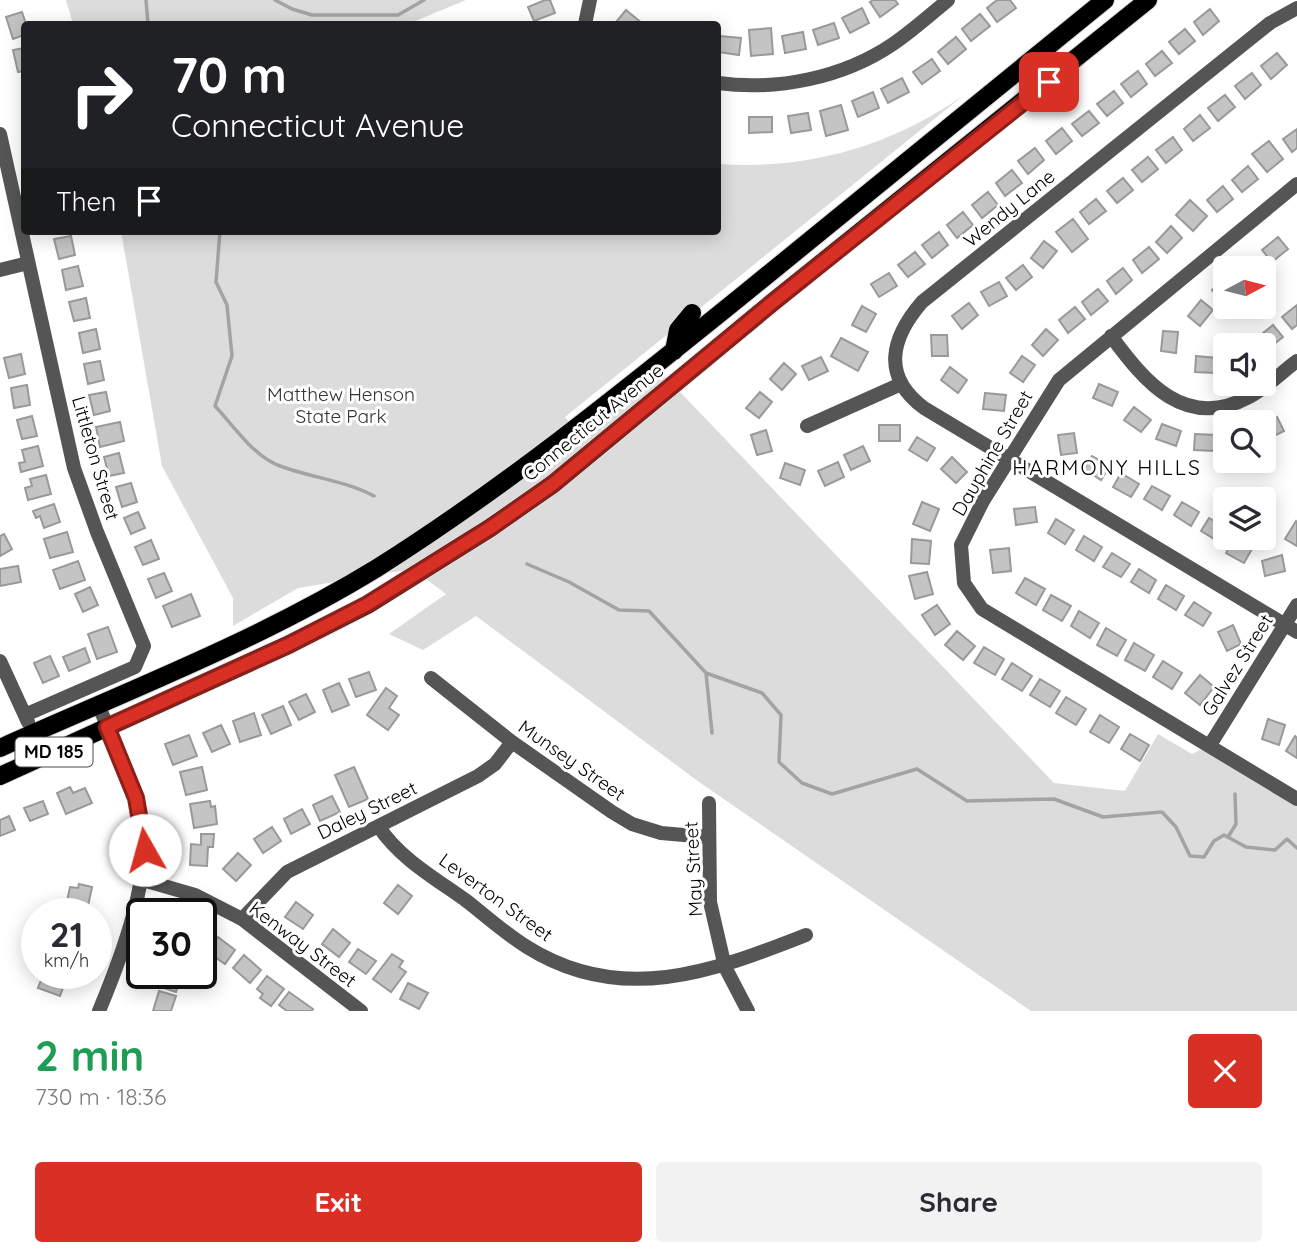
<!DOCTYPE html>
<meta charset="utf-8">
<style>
:root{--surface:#fff;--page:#f2f2f3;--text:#2b2b33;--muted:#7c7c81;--accent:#d93025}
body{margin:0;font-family:Quicksand,sans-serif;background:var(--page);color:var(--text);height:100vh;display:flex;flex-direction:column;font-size:26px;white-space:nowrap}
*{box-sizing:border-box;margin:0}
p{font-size:23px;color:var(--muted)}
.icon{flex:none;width:38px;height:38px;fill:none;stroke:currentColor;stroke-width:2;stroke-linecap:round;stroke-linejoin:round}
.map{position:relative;height:1011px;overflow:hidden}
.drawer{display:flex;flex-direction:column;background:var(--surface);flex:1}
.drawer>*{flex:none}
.top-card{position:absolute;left:21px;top:21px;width:700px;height:214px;border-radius:7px;box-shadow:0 4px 18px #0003;background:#202124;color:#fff;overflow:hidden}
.needle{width:46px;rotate:83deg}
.tools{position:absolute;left:1213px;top:256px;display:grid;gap:14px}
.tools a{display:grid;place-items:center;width:63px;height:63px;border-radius:7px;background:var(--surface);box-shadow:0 4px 18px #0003;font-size:35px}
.speed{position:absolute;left:21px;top:898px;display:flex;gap:14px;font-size:35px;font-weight:700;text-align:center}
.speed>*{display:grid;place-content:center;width:91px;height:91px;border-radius:50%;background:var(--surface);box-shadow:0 4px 18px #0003;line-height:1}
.speed small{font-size:18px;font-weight:400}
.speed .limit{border:4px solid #111;border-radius:10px;background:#fff;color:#111}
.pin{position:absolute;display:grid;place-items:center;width:60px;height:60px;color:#fff;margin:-30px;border-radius:14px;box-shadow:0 4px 10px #0006}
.me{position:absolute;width:77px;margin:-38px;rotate:353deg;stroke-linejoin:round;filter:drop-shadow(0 0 5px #0008)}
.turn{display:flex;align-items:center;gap:24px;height:147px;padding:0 35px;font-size:32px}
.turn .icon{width:91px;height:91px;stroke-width:2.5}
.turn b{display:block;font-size:49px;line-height:60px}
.then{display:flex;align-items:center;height:66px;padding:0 35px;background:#0003;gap:14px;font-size:26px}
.round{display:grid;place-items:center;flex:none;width:74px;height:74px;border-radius:7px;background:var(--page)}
.headline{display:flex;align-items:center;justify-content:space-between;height:119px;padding:0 35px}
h1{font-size:42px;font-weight:700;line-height:52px;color:#1e9e55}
.primary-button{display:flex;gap:14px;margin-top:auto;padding:14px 35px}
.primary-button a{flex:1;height:80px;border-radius:7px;background:var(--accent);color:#fff;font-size:28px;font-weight:700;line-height:80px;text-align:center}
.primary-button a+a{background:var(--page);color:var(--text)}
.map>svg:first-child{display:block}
</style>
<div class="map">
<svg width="1297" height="1011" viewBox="0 0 1297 1011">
<rect width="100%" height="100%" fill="#fff"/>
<path fill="#dcdcdc" d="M66 0H466L408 24H73Z
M964 95 565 417 582 436 661 372 1054 783 1125 791 1158 734 1192 754 1210 745 1297 799V1011H1031L699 782 476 616 423 650 389 634 446 594 413 569 298 588 233 626V598L162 466 121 231H718V164C807 170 890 147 964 95Z"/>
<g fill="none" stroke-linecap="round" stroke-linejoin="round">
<path stroke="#a3a3a3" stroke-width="3.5" d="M146 0 148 24
M275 0 292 9 312 15H398L424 0
M220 231 216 282 227 305 232 356 215 406C233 425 254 457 280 466 312 478 344 480 374 496
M527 564 569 582 619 610 649 611 706 673 762 693 781 715 779 762 802 783 832 794 917 769 967 801 1054 799 1103 817 1162 812 1176 827 1190 856 1204 857 1214 841 1224 835 1246 847 1275 850 1287 839 1297 848
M706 673 712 733
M1228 837 1236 824 1235 794"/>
</g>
<path fill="#c4c4c4" stroke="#999" stroke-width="2" d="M545 0H550L555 13 534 21 528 7Z
M873 0H895L898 4 880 17 870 2Z
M997 0H1010L1016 8 997 22 987 8Z
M862 8 869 23 850 33 842 18Z
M1210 9 1219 21 1203 35 1194 22Z
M626 10 643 24H619L616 22Z
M22 12 26 24 24 35 13 39 6 17Z
M980 14 990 26 971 41 962 29Z
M834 23 839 38 818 45 813 30Z
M771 28 773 54 751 56 749 30Z
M1185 29 1195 41 1179 54 1169 42Z
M803 32 806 49 785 53 782 36Z
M719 36 741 38 739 55 718 52Z
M956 37 966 49 948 64 938 52Z
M24 48V71L18 72 13 50Z
M1162 51 1172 63 1155 76 1146 64Z
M1277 53 1287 65 1271 79 1261 66Z
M932 59 940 71 922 84 913 72Z
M1138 71 1147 84 1131 97 1121 84Z
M1252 73 1261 85 1245 99 1235 86Z
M902 78 909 92 888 103 881 89Z
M1114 91 1123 103 1107 116 1097 104Z
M873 92 879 108 858 117 852 101Z
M1225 95 1235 107 1218 121 1208 108Z
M841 105 848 130 826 136 820 111Z
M1089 111 1099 123 1082 136 1072 124Z
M808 113 811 130 791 133 788 116Z
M1200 115 1210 128 1193 141 1184 129Z
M749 117H772V132L749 133Z
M1062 128 1072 141 1056 154 1046 141Z
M1297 129V148L1292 152 1283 139Z
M1173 137 1182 150 1166 163 1156 150Z
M1269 141 1283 159 1267 172 1252 154Z
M1035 148 1044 160 1028 174 1018 161Z
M1148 157 1158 169 1142 182 1132 170Z
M1248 166 1258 179 1242 192 1232 180Z
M1012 170 1022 183 1005 196 996 183Z
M1123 178 1133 190 1117 203 1107 191Z
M1223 186 1233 199 1217 212 1207 200Z
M988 192 998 205 982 218 972 205Z
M1096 199 1106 211 1089 224 1080 212Z
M1190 200 1207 216 1193 231 1176 215Z
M963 212 973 225 957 238 947 225Z
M1073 219 1088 239 1072 252 1056 232Z
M1171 226 1182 238 1167 253 1156 242Z
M939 232 948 245 932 258 922 245Z
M71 236 75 255 59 259 54 239Z
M1278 237 1288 249 1272 262 1262 250Z
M1044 241 1057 251 1043 268 1031 258Z
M1149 247 1159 259 1142 273 1133 260Z
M915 252 925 264 908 277 898 265Z
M1023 265 1032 277 1016 290 1006 278Z
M78 266 83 286 66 290 62 270Z
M1123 268 1132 280 1116 294 1107 281Z
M889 273 897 286 879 297 871 284Z
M1225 280V300L1222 303 1212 290Z
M999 282 1007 296 989 306 981 292Z
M1098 289 1108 301 1091 315 1082 302Z
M86 298 90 318 74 321 69 302Z
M1201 300 1213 310 1200 326 1188 316Z
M969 303 978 315 962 329 952 316Z
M1297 305V325L1292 329 1282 317Z
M862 306 876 314 866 332 852 325Z
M1075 307 1085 319 1068 333 1059 320Z
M1273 325 1283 337 1266 350 1257 338Z
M96 329 100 349 83 353 79 333Z
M1046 329 1058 340 1043 356 1032 345Z
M1163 331 1178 332 1176 353 1161 351Z
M931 335H947L948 356H932Z
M841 338 868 352 858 371 831 356Z
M21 354 25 374 9 378 4 358Z
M1022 356 1035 365 1023 382 1010 373Z
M1196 356 1217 358 1215 373 1195 372Z
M821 357 828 371 809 380 802 366Z
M100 361 104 380 88 384 84 364Z
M784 363 796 374 782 390 770 379Z
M950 367 967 380 958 393 941 380Z
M1099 384 1118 392 1112 406 1093 398Z
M27 385 30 405 14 408 11 388Z
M106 392 110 411 94 415 89 395Z
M760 392 772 402 759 418 746 408Z
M985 393 1006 395 1004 411 983 409Z
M1134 407 1151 420 1141 432 1124 420Z
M32 416 37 436 22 439 17 420Z
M1277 417 1284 431 1266 440 1264 424Z
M120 422 124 441 100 447 96 427Z
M1162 424 1181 431 1176 446 1156 439Z
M879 425H900V441H879Z
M766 430 772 451 757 455 751 435Z
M1074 433 1077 453 1061 455 1058 435Z
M1195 434 1216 435 1215 451 1194 450Z
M917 437 935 448 927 461 909 450Z
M38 446 43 466 21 472 19 463 25 462 22 450Z
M863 446 870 461 851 470 844 455Z
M119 453 124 473 109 476 104 457Z
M1092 456 1110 466 1101 480 1084 469Z
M952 457 967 472 956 483 941 469Z
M838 462 844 477 825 486 818 471Z
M785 463 805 470 800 485 780 478Z
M1121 473 1139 484 1131 497 1113 487Z
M46 475 51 494 28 500 25 488 32 486 30 479Z
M131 483 137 502 122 507 116 487Z
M1152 486 1170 496 1162 510 1144 499Z
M922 502 939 509 930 531 913 524Z
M1182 502 1199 512 1191 526 1174 515Z
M54 504 60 522 44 528 40 516 36 518 33 511Z
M1035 507 1037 522 1016 525 1014 509Z
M138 512 145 528 131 534 124 518Z
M1209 518 1225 527 1219 542 1201 531Z
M1056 519 1074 530 1065 544 1048 533Z
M1296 521 1297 522V546L1285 539Z
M67 532 73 552 50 558 44 539Z
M4 534 12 549 0 556V536Z
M1084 536 1102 547 1094 561 1076 550Z
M912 539 931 541 929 564 911 563Z
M1234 539 1252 549 1244 563 1226 553Z
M151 540 159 559 143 565 135 547Z
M1009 548 1011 571 993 573 990 550Z
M1112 553 1130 564 1121 577 1103 567Z
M1282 555 1285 571 1265 576 1262 561Z
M78 561 85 580 60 589 53 570Z
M18 566 21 582 0 586V569Z
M1139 569 1156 580 1149 593 1131 582Z
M927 572 933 594 915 599 909 576Z
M164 573 172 591 156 598 148 579Z
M1025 578 1045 589 1036 605 1016 593Z
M1166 585 1184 596 1176 610 1158 599Z
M90 587 98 605 83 612 75 594Z
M191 594 200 616 172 627 163 606Z
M1051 595 1071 606 1062 621 1043 610Z
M1194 602 1211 613 1203 626 1185 615Z
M937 605 950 624 935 635 922 615Z
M1079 611 1099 623 1090 638 1071 626Z
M1233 625 1241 644 1227 651 1218 632Z
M108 627 117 652 97 659 88 634Z
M1106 628 1126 640 1117 656 1097 645Z
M957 631 975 646 963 660 945 645Z
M1134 643 1154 655 1145 671 1125 660Z
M984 647 1004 659 995 675 974 663Z
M85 648 90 662 69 671 63 657Z
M50 656 59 676 43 683 34 663Z
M1163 661 1182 673 1172 689 1153 677Z
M1012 663 1032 676 1022 691 1002 679Z
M369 672 376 690 356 697 349 679Z
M1200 675 1214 687 1200 705 1185 693Z
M1040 679 1060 691 1050 707 1030 695Z
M339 683 349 705 332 712 323 690Z
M386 688 397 696 389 708 399 715 388 730 367 715Z
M306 694 315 712 299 720 289 702Z
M1066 697 1086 709 1076 725 1056 713Z
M283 706 291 725 271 734 262 715Z
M254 713 261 735 240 742 233 721Z
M1100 715 1119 727 1109 743 1090 732Z
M1268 719 1285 725 1279 745 1262 739Z
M221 725 230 744 212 752 203 733Z
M1130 734 1149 745 1140 761 1121 749Z
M189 735 197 756 173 765 165 744Z
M1295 736 1297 738V758L1286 751Z
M202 767 207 790 186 795 180 772Z
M354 767 368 799 349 807 335 775Z
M70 787 73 793 85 788 92 803 66 814 57 793Z
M332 796 340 812 320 821 313 805Z
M43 801 48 814 30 821 24 808Z
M210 801 211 807 215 806 217 824 194 828 190 804Z
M302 809 310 824 291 834 284 819Z
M9 816 15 830 0 836V820Z
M272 827 281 841 263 853 254 839Z
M201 834H214L213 847H208L207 866 190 865 191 844 201 845Z
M238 853 251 865 236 881 223 869Z
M79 884 92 887 88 906 67 901 70 887 78 888Z
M398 885 412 896 398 914 384 903Z
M296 902 313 915 303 929 285 917Z
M333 929 350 943 339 957 322 944Z
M218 937 235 950 225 964 208 952Z
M358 949 376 961 366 974 349 962Z
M392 954 403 961 399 967 406 972 391 992 373 979Z
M244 955 261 970 250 983 233 968Z
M54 973 67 977 60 996 38 988 43 975 52 979Z
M165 973H181L176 992 161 987Z
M267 976 284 989 271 1006 260 998 263 994 257 989Z
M408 983 428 993 419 1009 400 999Z
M159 991 176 996 171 1011H153Z
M289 992 313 1009 312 1011H287L279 1005Z"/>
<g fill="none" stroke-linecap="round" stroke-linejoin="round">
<g stroke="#dbdbdb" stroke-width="20">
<path id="major" d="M674 351 678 330 692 313
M0 748C127 691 258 641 377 568 507 486 625 390 744 294 865 196 985 98 1105 0
M0 776 288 645 367 605 490 528 553 484 773 302 1148 0"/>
</g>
<path stroke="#555" stroke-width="14" d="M1297 8 1270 23 922 302C891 338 881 376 924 408L1297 632
M585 24 590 0
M718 83C777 91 843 78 893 44 912 31 930 15 948 0
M0 134 74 468 97 532 144 646 135 667 25 715
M1297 184 1059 380 983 501 961 545 964 583 982 609 1297 799
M0 270 28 263
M1111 336C1145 382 1185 431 1249 397 1266 388 1282 372 1297 361
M807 426 901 384
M0 661 28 722
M431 678 512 742 612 812 632 824 661 833 707 837
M99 706C113 743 135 782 142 821 152 877 121 958 99 1011
M1210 745 1297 605
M709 803 710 902 725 967 748 1011
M379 827C400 859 438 880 468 902 487 917 506 934 527 947 621 1006 712 972 806 935
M143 880 195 895 242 919 361 1011
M242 919 287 872 478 776 495 764 512 742"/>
<use href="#major" stroke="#000" stroke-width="18"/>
</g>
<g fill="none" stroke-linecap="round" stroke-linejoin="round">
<g stroke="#8d1f18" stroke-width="18">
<path id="route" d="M145 850 136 798 107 727 288 645 368 604 490 528 553 484 773 302 1049 82"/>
</g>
<use href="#route" stroke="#d93025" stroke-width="12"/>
</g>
<g text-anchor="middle" stroke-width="6" stroke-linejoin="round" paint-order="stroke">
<rect fill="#fff" stroke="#4c4c4c" stroke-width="2" x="15.5" y="737.5" width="77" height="29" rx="5"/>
<g font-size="18" font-weight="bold" fill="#000">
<text x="54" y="758">MD 185</text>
</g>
<g font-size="19" fill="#000" stroke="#fff">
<text transform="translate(1009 208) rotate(-39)" y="7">Wendy Lane</text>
<text transform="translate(593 422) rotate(-39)" y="7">Connecticut Avenue</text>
<text transform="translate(992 453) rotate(-60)" y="7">Dauphine Street</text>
<text transform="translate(96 458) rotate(74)" y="7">Littleton Street</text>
<text transform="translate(1237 665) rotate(-58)" y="7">Galvez Street</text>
<text transform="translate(572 760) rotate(35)" y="7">Munsey Street</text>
<text transform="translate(367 810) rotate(-26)" y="7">Daley Street</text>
<text transform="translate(693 869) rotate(-93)" y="7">May Street</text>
<text transform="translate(496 897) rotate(36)" y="7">Leverton Street</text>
<text transform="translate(303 944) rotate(37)" y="7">Kenway Street</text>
</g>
<g font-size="19" fill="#333" stroke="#fff">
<text x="341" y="401">Matthew Henson<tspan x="341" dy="22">State Park</tspan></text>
</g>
<g font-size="21" letter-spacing="2" fill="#000" stroke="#fff">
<text x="1107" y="475">HARMONY HILLS</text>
</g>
</g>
</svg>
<div class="tools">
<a><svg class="needle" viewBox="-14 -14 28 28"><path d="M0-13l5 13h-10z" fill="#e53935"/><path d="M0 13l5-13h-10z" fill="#7c7c81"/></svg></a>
<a><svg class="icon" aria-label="sound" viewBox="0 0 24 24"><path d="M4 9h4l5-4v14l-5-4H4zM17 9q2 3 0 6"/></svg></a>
<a><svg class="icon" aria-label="search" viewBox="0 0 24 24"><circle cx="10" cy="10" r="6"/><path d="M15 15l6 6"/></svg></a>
<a><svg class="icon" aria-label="layers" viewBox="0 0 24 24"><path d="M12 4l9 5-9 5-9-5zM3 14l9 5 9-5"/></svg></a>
</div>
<div class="speed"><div>21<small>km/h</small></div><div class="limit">30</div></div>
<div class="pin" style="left:1049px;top:82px;background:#d93025"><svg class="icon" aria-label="arrive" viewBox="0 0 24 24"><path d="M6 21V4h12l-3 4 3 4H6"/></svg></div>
<svg class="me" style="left:145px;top:850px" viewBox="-20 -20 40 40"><circle r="19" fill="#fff"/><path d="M0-13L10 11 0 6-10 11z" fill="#d93025"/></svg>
<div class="top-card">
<div class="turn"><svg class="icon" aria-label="right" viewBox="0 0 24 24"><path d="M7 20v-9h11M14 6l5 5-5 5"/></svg><div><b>70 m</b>Connecticut Avenue</div></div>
<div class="then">Then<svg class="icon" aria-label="arrive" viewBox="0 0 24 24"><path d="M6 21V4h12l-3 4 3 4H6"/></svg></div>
</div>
</div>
<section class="drawer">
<div class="headline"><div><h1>2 min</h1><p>730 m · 18:36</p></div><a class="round" style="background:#d93025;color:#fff"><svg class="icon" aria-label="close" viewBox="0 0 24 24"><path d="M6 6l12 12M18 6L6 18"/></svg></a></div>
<div class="primary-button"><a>Exit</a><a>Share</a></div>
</section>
